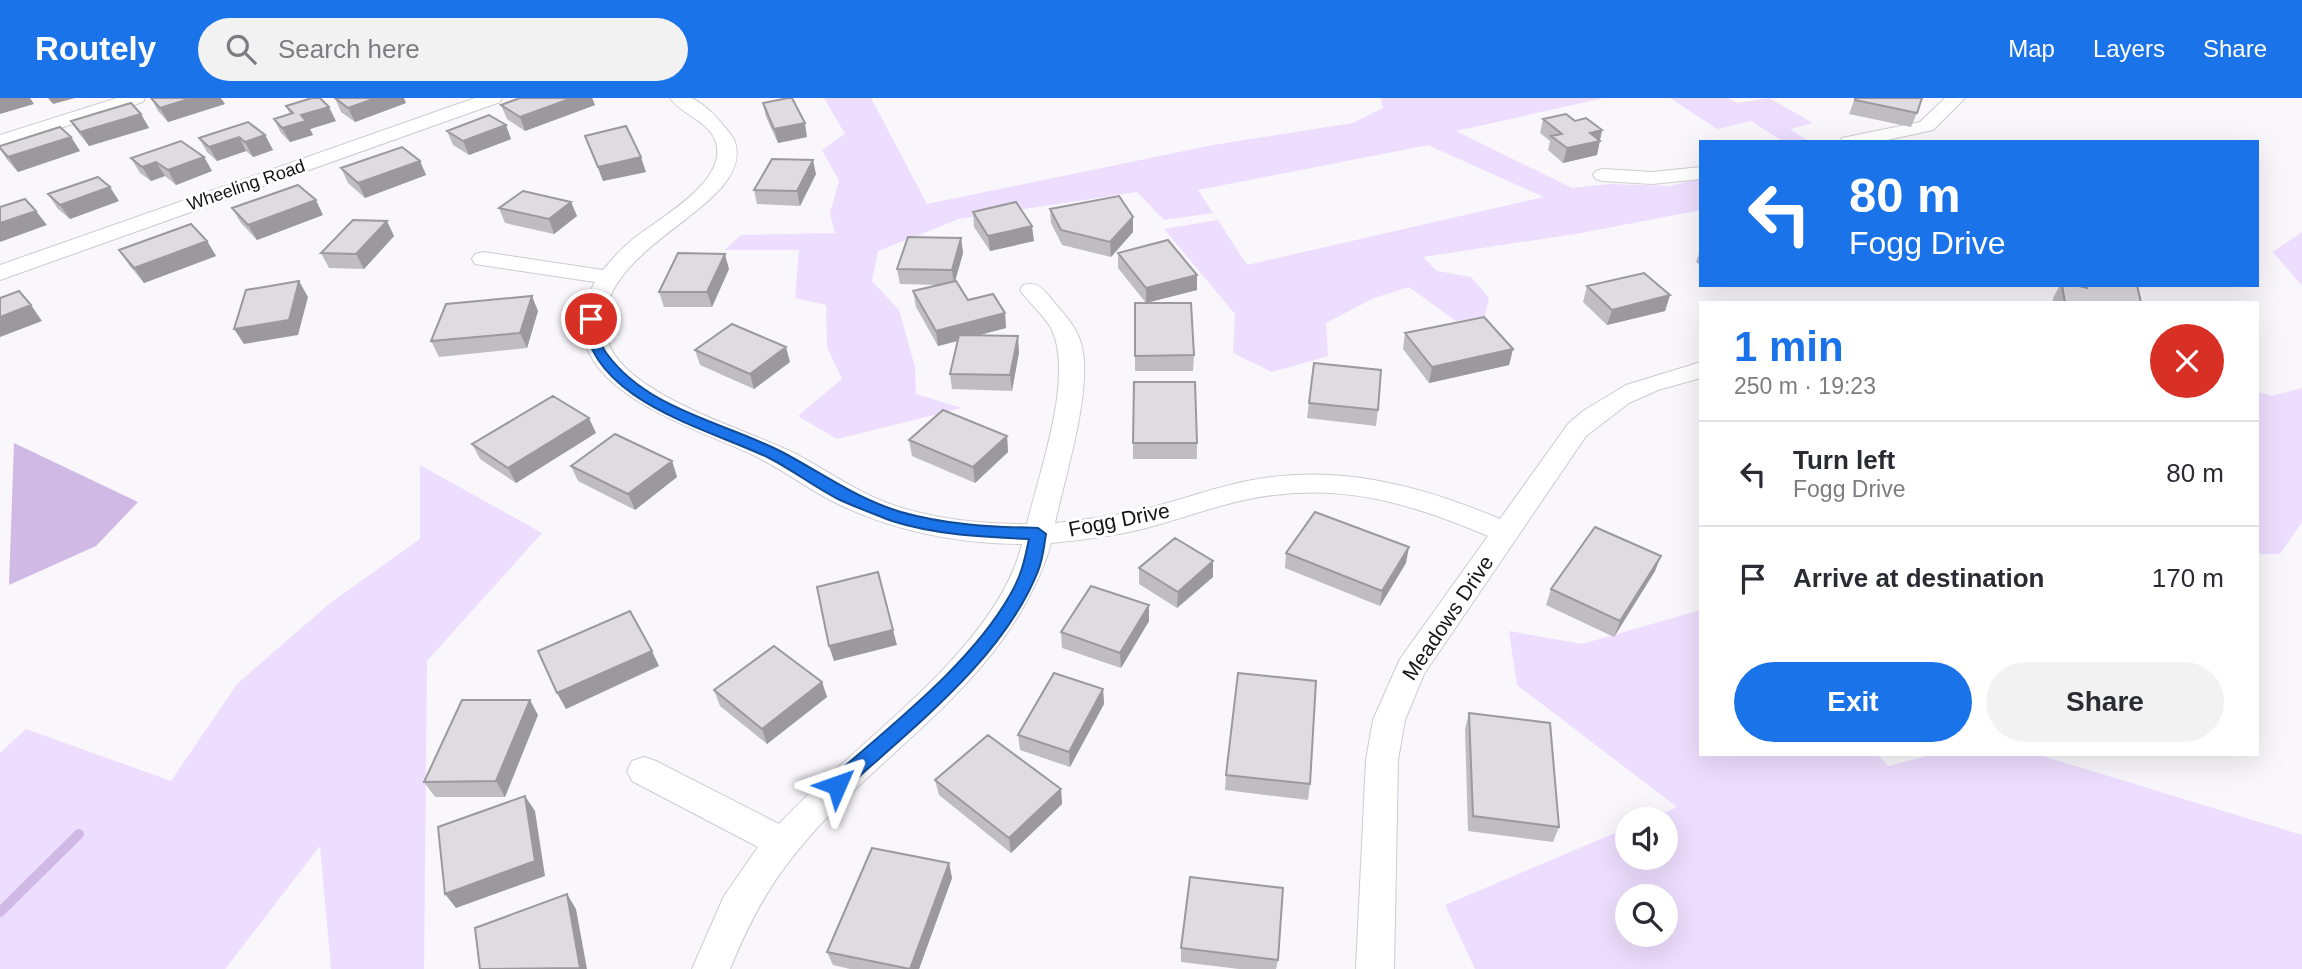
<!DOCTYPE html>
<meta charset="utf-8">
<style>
:root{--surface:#fff;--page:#f2f2f3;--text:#2b2b33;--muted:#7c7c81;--line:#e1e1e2;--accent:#1a73e8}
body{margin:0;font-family:Arial,sans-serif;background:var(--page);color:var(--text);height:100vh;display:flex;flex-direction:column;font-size:26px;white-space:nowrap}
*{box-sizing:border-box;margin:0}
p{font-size:23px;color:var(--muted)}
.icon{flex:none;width:38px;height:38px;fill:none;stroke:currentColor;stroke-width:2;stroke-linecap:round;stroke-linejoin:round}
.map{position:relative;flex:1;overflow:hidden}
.sheet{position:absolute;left:1699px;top:203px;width:560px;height:455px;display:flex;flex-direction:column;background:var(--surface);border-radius:0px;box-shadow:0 7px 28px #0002}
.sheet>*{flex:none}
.hud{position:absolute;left:1699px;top:42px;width:560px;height:147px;border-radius:0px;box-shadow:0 7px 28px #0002;background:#1a73e8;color:#fff;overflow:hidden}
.buttons{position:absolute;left:1615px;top:709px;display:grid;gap:14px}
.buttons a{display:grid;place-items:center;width:63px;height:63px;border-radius:50%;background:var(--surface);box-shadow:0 7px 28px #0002;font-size:35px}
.pin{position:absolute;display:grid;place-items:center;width:60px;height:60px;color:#fff;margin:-30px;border:4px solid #fff;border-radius:50%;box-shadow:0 2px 7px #0007}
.me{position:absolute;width:77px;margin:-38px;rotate:47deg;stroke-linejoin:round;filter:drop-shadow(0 0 5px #0008)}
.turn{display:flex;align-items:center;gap:24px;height:147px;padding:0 35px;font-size:32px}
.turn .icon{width:91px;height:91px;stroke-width:2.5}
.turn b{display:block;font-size:49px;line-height:60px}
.round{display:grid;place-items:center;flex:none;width:74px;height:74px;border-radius:37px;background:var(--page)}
.summary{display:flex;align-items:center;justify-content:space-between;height:119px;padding:0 35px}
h1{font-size:42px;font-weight:800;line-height:52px;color:var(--accent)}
.primary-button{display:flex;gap:14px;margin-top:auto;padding:14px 35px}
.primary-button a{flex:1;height:80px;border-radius:42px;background:var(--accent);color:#fff;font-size:28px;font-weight:800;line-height:80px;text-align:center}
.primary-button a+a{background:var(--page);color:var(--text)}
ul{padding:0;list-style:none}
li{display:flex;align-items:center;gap:21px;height:105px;padding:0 35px;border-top:2px solid var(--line)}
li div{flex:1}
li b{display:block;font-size:26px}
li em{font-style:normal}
header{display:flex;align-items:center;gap:42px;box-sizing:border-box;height:98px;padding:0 35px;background:var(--accent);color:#fff}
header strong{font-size:33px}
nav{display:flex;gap:38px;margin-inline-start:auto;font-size:24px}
.search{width:490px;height:63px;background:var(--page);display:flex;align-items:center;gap:18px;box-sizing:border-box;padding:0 24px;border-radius:38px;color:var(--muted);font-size:26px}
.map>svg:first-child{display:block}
</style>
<header>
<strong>Routely</strong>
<div class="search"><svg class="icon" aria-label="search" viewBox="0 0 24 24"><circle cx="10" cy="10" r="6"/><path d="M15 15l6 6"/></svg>Search here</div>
<nav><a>Map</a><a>Layers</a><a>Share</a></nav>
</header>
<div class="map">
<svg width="2302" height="871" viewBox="0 0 2302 871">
<rect width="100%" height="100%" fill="#f9f6fc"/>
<path fill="#edddfe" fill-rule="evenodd" d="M824 0H871L927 106 1213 47 1353 25 1383 10 1381 0H1604L1456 33 1572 90 1609 86 1669 88 1701 81V112L1581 135 1423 159 1437 173 1471 179 1489 200 1485 218 1456 223 1409 189 1374 200 1326 225 1328 258 1272 274 1233 255 1235 216 1164 131 1218 122 1247 167 1544 99 1428 47 1198 92 1213 115 1164 122 1137 94 959 121 878 153 872 183 899 212 915 269 916 296 962 310 837 341 798 318 842 281 827 249 826 207 795 200 799 152H724L741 137 835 135 830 115 839 83 822 52 845 36Z
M1670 0H1729L1737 5 1769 0 1813 25 1790 31 1810 44H1784L1751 23 1717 31Z
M2302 134V188L2273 154Z
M2302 290V424L2280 456H2258V294L2272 298Z
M420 367 542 435 427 563 424 871H331L320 748 225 871H0V655L26 631 171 683 237 586 329 506 420 441Z
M1701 512V656H1877L1888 668 1935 656H2036L2302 737V871H1475L1445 807 1627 730 1628 760H1666V721H1650L1677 709 1517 587 1509 533 1582 546ZM1628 798H1666V836H1628Z"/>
<path fill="#d0bae5" d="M14 345 138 404 96 448 9 487Z"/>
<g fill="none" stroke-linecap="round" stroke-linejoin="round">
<path stroke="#d0bae5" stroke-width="10" d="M0 814 79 736"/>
<g stroke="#cecbd1" stroke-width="2">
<path id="minor" d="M117 0H145L143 4 0 49V37Z
M475 0H502L500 4 0 182V167Z
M670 0C676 0 685 0 691 0 702 4 716 18 723 27 727 32 733 38 735 44 755 110 595 146 605 233 613 295 745 330 794 355 830 374 862 398 902 410 942 422 985 426 1027 426 1039 375 1075 277 1051 230 1043 216 1029 205 1020 192L1023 187C1039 183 1044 192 1053 203 1065 217 1078 230 1082 249 1092 294 1065 378 1055 425 1085 422 1115 418 1144 411 1179 403 1212 390 1247 383 1336 365 1419 387 1500 421L1568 326 1583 313 1626 287 1701 264V280L1658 292 1629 305 1586 338 1424 576 1405 622 1398 662 1394 871H1356L1366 662 1373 622 1400 561 1488 438C1408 404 1337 383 1249 401 1214 408 1181 421 1146 430 1115 438 1083 442 1051 445 1045 468 1036 486 1024 508 965 613 855 673 785 769 761 801 745 834 730 871H692L724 798 758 749 632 683 627 673 632 663 644 659 656 663 779 726C853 646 996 553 1022 446 959 446 893 433 836 405 808 391 782 371 753 357 687 326 539 285 595 184L475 166 472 161 475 156 483 154 603 172C612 161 622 150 633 141 659 120 728 84 716 44 709 23 682 17 670 0Z
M1945 0H1965L1933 32 1878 44H1839L1842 40 1920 24Z
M1701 69V81L1652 86 1603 83 1596 81 1593 77 1596 73 1603 71 1652 74Z"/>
</g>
<use href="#minor" fill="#fff" fill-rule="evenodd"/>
</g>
<path fill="#bfbcc2" d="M151 0 225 6 168 24 158 13Z
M335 0 406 5 355 24 341 14Z
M520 0H592L595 7 525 33 507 21 501 7Z
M1855 0H1922L1917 15 1911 29 1849 16Z
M763 5 807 39 778 45 766 19Z
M286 8 336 23 310 31 313 37 290 44 281 35 274 21 290 16Z
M141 16 149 30 89 48 80 37 71 23Z
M1543 21 1575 23 1602 32 1597 57 1563 65 1548 52 1550 43 1540 35Z
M447 33 511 41 469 57 453 47Z
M265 37 273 52 253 59 246 53 217 63 207 54 199 40Z
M585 38 646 74 603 83Z
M71 39 80 53 18 74 8 63 0 51Z
M204 59 212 73 176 87 165 78 151 83 140 75 131 60Z
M420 63 426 77 365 100 348 85 341 70Z
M816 76 800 108 757 106 754 92Z
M48 96 119 103 70 121 58 111Z
M571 104 577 118 554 136 505 125 499 110Z
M232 110 323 117 257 142 241 125Z
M1050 111 1133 134 1111 159 1062 147 1051 125Z
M973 114 1034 143 990 153 974 129Z
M394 138 364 171 329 170 321 155Z
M961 140 963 155 955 183 968 202 1005 215 1006 230 979 237 1019 254 1012 293 952 291 950 276 958 243 938 248 916 209 913 193 939 187 900 186 897 171Z
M207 143 216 158 144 185 129 167 119 152Z
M1701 150V168L1696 164Z
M1118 155 1197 192 1146 205 1194 257 1193 273H1135V205H1146L1118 170Z
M729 171 712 209H664L659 194Z
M2060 187H2137L2141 205H2053V200Z
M1587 188 1670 197 1665 213 1607 227 1583 204Z
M538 213 527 250 439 259 431 243Z
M1405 235 1513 251 1509 267 1429 285 1403 251Z
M695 252 790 264 754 291 700 267Z
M1314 265 1378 312 1376 328 1307 320Z
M596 335 516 385 480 361 472 346Z
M1007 338 1008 354 975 385 912 358 909 342Z
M1133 345H1197V361H1133Z
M672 363 677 379 635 412 578 383 571 368Z
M1286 455 1406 465 1380 508 1285 470Z
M1213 463V479L1177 510 1139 486V470Z
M1655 473 1614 539 1546 507 1551 491Z
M1149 507V523L1121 570 1062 550 1061 534Z
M822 584 827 599 767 646 720 608 714 592Z
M1103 591 1104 606 1070 669 1020 652 1018 637Z
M1469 615 1559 729 1553 744 1468 733 1465 631Z
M538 617 505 699H435L424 684Z
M1226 677 1310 686 1308 702 1225 692Z
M935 682 1061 691 1062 706 1011 755 939 697Z
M949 765 952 780 919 871H850L833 867 827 854Z
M1181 850 1278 862 1276 871H1239L1181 864Z"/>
<path fill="#9b999e" d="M0 0H30L34 6 0 16Z
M48 0H75L53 6Z
M192 0H221L225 6 168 24 160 10Z
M376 0H404L406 5 355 24 348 10Z
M572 0H592L595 7 525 33 520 19Z
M329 9 336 23 310 31 313 37 290 44 282 30 301 17Z
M141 16 149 30 89 48 80 34Z
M805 25 807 39 778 45 774 31Z
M506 27 511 41 469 57 463 43Z
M1602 32 1597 57 1563 65 1567 50 1590 35Z
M265 37 273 52 253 59 245 44Z
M71 39 80 53 18 74 8 59Z
M239 39 246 53 217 63 209 49Z
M204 59 212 73 176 87 168 72Z
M641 59 646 74 603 83 598 69Z
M813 62 816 76 800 108 797 93Z
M420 63 426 77 365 100 358 85Z
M156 64 165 78 151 83 142 69Z
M110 89 119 103 70 121 60 107Z
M316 102 323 117 257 142 248 127Z
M571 104 577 118 554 136 549 121Z
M36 113 47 127 0 144V125Z
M1133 119V134L1111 159 1110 144Z
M387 123 394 138 364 171 356 156Z
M1032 128 1034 143 990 153 988 138Z
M961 140 963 155 954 187 952 172Z
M207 143 216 158 144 185 134 170Z
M725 156 729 171 712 209 707 194Z
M1197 177V192L1146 205V190Z
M299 183 308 199 298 237 244 246 234 231Z
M1670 197 1665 213 1607 227 1612 212Z
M532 198 538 213 527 250 520 235Z
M31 207 42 223 0 239V219Z
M1005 215 1006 230 938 248 936 233Z
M1018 238 1019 254 1012 293 1010 277Z
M786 249 790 264 754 291 750 276Z
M1513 251 1509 267 1429 285 1432 269Z
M589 320 596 335 516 385 508 370Z
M1007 338 1008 354 975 385 973 369Z
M672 363 677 379 635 412 628 396Z
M1409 449 1406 465 1380 508 1382 493Z
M1661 458 1655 473 1614 539 1620 523Z
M1213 463V479L1177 510 1178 494Z
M1149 507V523L1121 570 1120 555Z
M893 532 897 547 834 563 829 548Z
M652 553 659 568 566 611 557 595Z
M822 584 827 599 767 646 762 631Z
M1103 591 1104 606 1070 669 1069 654Z
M530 602 538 617 505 699 496 683Z
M1061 691 1062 706 1011 755 1009 740Z
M525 698 535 713 545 778 456 810 445 796Z
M949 765 952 780 919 871H910Z
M567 796 576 811 587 871H577Z"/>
<path fill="#dedbe1" stroke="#9b999e" stroke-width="2" d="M151 0H192L160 10Z
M312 0H320L329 9 301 17 306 23 282 30 274 21 293 15 286 8Z
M335 0H376L348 10Z
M520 0H572L520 19 501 7Z
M788 0H792L805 25 774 31 763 5Z
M1855 0H1922L1917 15 1855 2Z
M131 5 141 16 80 34 71 23Z
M1566 16 1575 23 1586 20 1602 32 1590 35 1600 43 1567 50 1551 38 1562 36 1543 21Z
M489 17 506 27 463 43 447 33Z
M248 24 265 37 245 44 239 39 209 49 199 40Z
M626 28 641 59 598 69 585 38Z
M60 29 71 39 8 59 0 50V48Z
M181 43 204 59 168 72 156 64 142 69 131 60Z
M402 49 420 63 358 85 341 70Z
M772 61 813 62 797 93 754 92Z
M98 79 110 89 60 107 48 96Z
M298 87 316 102 248 127 232 110Z
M523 93 571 104 549 121 499 110Z
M1119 98 1133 119 1110 144 1061 132 1050 111Z
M25 101 36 113 0 125V109Z
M1016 104 1032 128 988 138 973 114Z
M353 122 387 123 356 156 321 155Z
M191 126 207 143 134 170 119 152Z
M908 139 961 140 952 172 897 171Z
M1168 142 1197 177 1146 190 1118 155Z
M678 155 725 156 707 194H659Z
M1644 175 1670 197 1612 212 1587 188Z
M299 183 289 222 234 231 246 192Z
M956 183 968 202 993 196 1005 215 936 233 913 193Z
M2062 187H2075L2087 190V187H2137L2141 205H2065Z
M19 193 31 207 0 219V200Z
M532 198 520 235 431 243 446 206Z
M1135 205H1191L1194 257 1135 258Z
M1484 219 1513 251 1432 269 1405 235Z
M732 226 786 249 750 276 695 252Z
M959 237 1018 238 1010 277 950 276Z
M1314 265 1381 272 1378 312 1309 305Z
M1134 284H1195L1197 345H1133Z
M553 298 589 320 508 370 472 346Z
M943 312 1007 338 973 369 909 342Z
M615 336 672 363 628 396 571 368Z
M1315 414 1409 449 1382 493 1286 455Z
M1595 429 1661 458 1620 523 1551 491Z
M1175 440 1213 463 1178 494 1139 470Z
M878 474 893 532 829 548 817 489Z
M1091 488 1149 507 1120 555 1061 534Z
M630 513 652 553 557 595 538 553Z
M774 548 822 584 762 631 714 592Z
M1054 575 1103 591 1069 654 1018 637Z
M1238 575 1316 583 1310 686 1226 677Z
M462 602H530L496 683 424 684Z
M1469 615 1550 625 1559 729 1473 718Z
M988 637 1061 691 1009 740 935 682Z
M525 698 535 763 445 796 438 729Z
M872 750 949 765 910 871 827 854Z
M1190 779 1283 790 1278 862 1181 850Z
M567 796 580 870 480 871 475 830Z"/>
<path fill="#1a73e8" stroke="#114b97" stroke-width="2" d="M591 217 597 221C598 233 599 246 607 256 648 312 724 324 782 354 822 375 857 401 901 414 946 427 992 429 1038 430L1046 436C1044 448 1043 461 1038 473 1003 561 913 629 844 692L837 695 830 692 827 687 830 681C890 628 971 566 1010 497 1021 479 1025 461 1029 441 983 439 936 437 892 423 874 416 855 409 838 401 814 389 793 372 769 360 707 330 590 303 584 221Z"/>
<g text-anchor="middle" stroke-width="6" stroke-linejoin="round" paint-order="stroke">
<g font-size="18" fill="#141315" stroke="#fff">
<text transform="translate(246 87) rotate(-19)" y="6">Wheeling Road</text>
</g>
<g font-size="21" fill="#141315" stroke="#fff">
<text transform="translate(1119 422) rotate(-11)" y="7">Fogg Drive</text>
<text transform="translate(1448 520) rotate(-56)" y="7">Meadows Drive</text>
</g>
</g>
</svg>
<div class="buttons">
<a><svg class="icon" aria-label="sound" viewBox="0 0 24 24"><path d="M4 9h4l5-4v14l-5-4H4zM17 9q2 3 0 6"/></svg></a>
<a><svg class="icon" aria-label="search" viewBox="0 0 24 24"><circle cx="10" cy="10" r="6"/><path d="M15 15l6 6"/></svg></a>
</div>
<div class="pin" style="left:591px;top:221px;background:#d93025"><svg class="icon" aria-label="arrive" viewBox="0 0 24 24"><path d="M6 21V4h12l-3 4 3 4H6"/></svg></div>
<svg class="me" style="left:837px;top:687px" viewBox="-20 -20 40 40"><path d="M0-17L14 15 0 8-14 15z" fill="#1a73e8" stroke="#fff" stroke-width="4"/></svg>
<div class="hud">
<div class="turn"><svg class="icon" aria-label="left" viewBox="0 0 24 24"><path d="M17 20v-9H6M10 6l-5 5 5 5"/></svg><div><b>80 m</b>Fogg Drive</div></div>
</div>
<section class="sheet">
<div class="summary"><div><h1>1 min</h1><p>250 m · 19:23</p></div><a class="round" style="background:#d93025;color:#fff"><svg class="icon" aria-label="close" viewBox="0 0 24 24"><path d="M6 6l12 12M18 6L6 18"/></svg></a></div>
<ul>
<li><svg class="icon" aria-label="left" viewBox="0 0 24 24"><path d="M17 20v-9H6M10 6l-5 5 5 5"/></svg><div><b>Turn left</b><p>Fogg Drive</p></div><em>80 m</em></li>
<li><svg class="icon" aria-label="arrive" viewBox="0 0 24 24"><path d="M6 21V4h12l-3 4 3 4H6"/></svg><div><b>Arrive at destination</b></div><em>170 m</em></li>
</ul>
<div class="primary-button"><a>Exit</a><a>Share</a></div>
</section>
</div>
